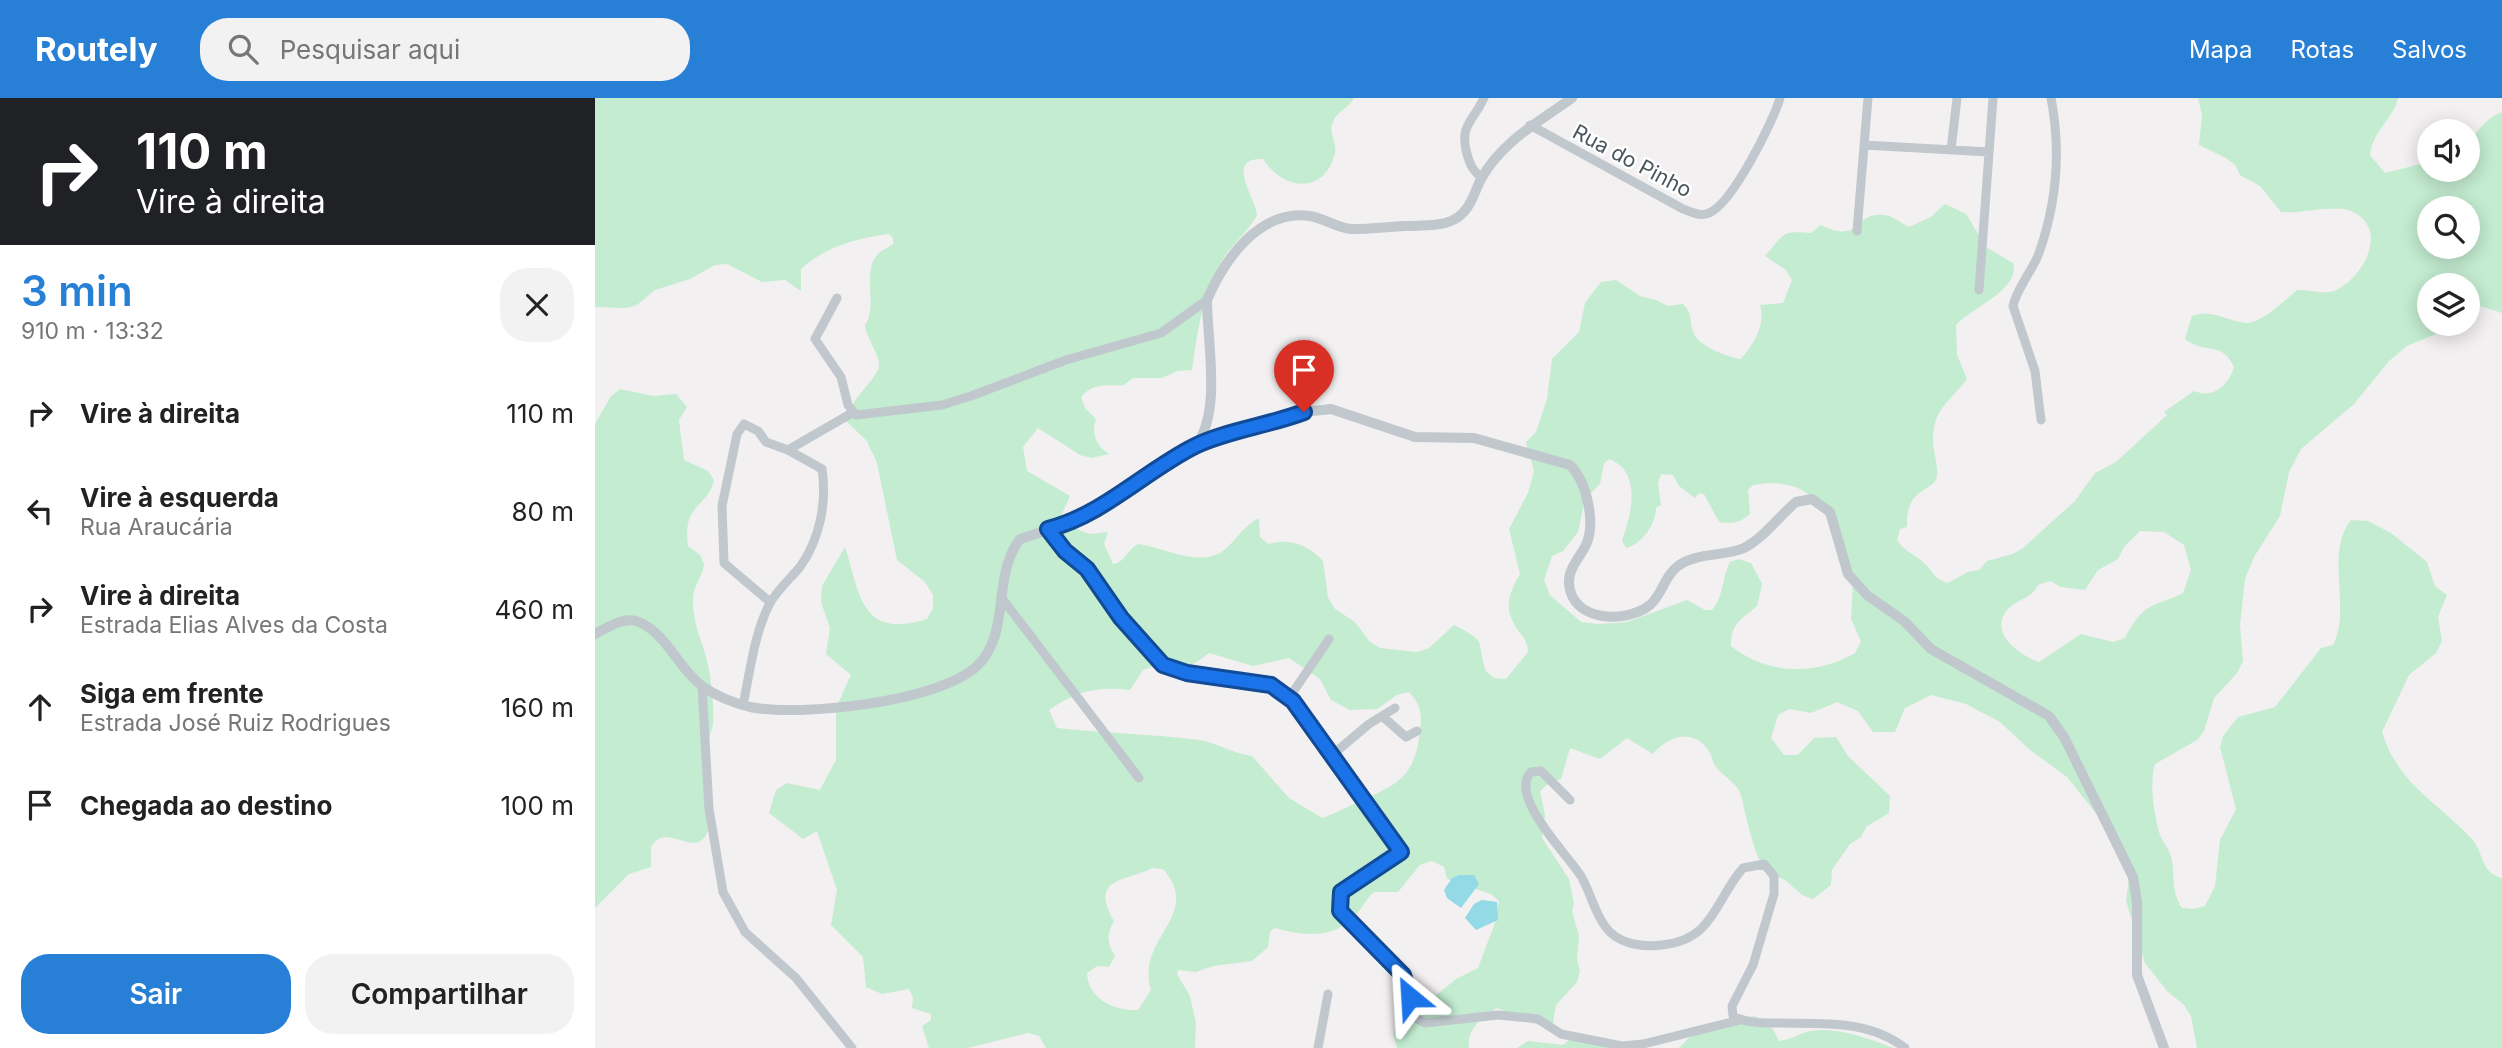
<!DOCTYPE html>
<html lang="pt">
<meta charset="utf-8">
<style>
:root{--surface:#fff;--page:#f2f2f2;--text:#222;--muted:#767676;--accent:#277fd6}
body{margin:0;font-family:Inter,sans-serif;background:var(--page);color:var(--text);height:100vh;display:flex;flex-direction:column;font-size:26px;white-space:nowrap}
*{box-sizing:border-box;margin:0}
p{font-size:23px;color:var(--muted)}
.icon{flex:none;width:38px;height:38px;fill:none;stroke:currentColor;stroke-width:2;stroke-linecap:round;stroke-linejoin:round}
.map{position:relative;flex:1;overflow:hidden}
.drawer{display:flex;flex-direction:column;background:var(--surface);width:595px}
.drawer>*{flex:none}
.banner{background:#202124;color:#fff;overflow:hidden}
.tools{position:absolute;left:1822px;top:21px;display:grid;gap:14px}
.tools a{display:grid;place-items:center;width:63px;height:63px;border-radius:50%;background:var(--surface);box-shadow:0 4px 18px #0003;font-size:35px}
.pin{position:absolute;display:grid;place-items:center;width:60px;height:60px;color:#fff;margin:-72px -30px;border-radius:50% 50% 50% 0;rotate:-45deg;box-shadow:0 0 7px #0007}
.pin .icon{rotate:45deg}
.me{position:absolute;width:77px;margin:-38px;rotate:333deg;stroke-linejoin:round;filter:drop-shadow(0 0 5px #0008)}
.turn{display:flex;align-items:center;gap:24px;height:147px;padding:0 21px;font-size:32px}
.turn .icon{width:91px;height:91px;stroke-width:2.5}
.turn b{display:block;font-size:49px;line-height:60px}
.round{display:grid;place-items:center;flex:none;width:74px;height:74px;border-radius:28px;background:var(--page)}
.headline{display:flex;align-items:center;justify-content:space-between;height:119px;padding:0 21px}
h1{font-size:42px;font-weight:600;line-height:52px;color:var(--accent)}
.action{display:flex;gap:14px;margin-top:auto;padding:14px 21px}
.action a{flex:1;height:80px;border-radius:28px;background:var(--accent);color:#fff;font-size:28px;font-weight:600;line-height:80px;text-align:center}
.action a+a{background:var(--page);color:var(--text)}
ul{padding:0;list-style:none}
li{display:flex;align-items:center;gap:21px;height:98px;padding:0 21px}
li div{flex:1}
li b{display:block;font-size:26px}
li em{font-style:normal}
header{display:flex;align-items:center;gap:42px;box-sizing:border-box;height:98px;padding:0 35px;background:var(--accent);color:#fff}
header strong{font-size:33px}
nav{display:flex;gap:38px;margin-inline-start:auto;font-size:24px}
.search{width:490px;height:63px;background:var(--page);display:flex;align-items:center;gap:18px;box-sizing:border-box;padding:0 24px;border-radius:28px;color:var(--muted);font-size:26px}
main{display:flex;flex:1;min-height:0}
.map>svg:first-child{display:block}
</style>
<header>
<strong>Routely</strong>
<div class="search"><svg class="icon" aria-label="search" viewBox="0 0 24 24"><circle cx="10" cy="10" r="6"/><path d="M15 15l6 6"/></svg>Pesquisar aqui</div>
<nav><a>Mapa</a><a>Rotas</a><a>Salvos</a></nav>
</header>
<main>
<section class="drawer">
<div class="banner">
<div class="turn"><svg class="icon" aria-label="right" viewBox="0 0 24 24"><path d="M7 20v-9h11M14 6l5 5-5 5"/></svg><div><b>110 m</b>Vire à direita</div></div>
</div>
<div class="headline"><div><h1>3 min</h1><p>910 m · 13:32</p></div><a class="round"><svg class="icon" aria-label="close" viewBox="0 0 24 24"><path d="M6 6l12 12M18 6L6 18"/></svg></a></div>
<ul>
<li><svg class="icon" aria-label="right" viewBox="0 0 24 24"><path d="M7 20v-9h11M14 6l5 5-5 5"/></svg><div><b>Vire à direita</b></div><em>110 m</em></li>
<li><svg class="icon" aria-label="left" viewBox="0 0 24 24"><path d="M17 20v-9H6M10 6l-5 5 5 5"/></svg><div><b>Vire à esquerda</b><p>Rua Araucária</p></div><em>80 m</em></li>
<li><svg class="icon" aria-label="right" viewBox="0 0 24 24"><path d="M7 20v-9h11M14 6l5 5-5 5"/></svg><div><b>Vire à direita</b><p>Estrada Elias Alves da Costa</p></div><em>460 m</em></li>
<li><svg class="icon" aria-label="ahead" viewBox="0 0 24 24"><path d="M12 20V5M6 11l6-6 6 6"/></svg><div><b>Siga em frente</b><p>Estrada José Ruiz Rodrigues</p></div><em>160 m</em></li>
<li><svg class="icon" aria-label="arrive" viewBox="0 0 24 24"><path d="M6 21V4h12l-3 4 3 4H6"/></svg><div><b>Chegada ao destino</b></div><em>100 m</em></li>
</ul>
<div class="action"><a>Sair</a><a>Compartilhar</a></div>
</section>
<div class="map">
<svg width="1907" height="950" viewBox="0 0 1907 950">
<rect width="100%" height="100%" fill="#f3f0f1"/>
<path fill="#c3ecd0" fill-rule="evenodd" d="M0 0H759C754 10 741 14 738 24 733 34 742 44 740 55 729 98 688 92 668 61 629 59 661 101 662 117 653 134 638 145 628 161 608 193 602 236 597 272L582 273 567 280H538L529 287C512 288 498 284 486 299L490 310 501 321C496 335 501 348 514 356L496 360 485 357 443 330 428 349 432 373 475 398 466 418 484 432 495 436 513 434 509 446 518 466C529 465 533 451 543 446 568 449 603 470 628 453 641 443 648 428 664 420L665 439 673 446C695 440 713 447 728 463L733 500 740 511 760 524 774 543 785 550 822 554 834 550 859 527C895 546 880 540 891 573L899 580 911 581 933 554C932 538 924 537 918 524 909 507 916 491 925 476L914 431 933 395 939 373 931 344 941 334 952 301 957 261 984 234 990 205 1006 184 1021 182 1045 198 1061 202 1073 208 1088 206C1098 215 1094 225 1099 236 1104 248 1134 260 1146 261 1159 245 1171 227 1165 207L1188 205 1197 182 1191 172 1170 158C1190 137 1183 132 1216 135L1226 127C1266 147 1259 114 1288 117 1297 117 1306 125 1314 129L1336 119 1350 106 1371 116 1391 149 1418 165C1426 191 1378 209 1361 227L1362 257 1372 281C1354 305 1337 311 1338 345 1339 355 1343 368 1342 378 1340 394 1310 388 1312 429L1305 431 1302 442C1310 454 1318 455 1328 464 1338 473 1339 481 1353 485L1373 474 1384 472 1392 463 1418 456 1428 450 1480 403 1500 375 1521 364 1572 317 1569 314 1599 293C1618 301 1633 288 1639 269 1627 242 1610 257 1590 241L1597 218C1618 211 1631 223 1651 225 1666 226 1690 202 1702 192 1714 191 1728 197 1739 193 1768 181 1796 130 1756 113 1740 106 1706 116 1686 114L1665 88 1645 77 1640 67 1631 60 1604 47 1607 17 1603 0H1803C1799 20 1778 32 1775 57L1790 75 1834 64V72H1872L1873 43C1886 32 1890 20 1907 14V215L1885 208 1873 211 1872 187H1834V226H1856L1846 234 1812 248 1794 263 1759 306 1706 351 1694 374 1685 418 1659 459 1650 481 1645 527 1648 563 1642 575 1619 600 1609 633 1602 642 1560 666C1554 686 1559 717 1565 737 1569 746 1575 753 1577 762 1580 781 1576 793 1587 810L1598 811 1610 808 1620 788 1625 742 1641 711 1625 649 1628 638 1643 619 1680 609 1726 550 1738 547C1757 510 1729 456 1756 422L1773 423 1796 435 1832 464 1840 488 1852 497 1843 519 1847 543 1841 555 1814 577 1787 634C1803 686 1841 703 1876 740 1890 755 1884 774 1907 780V950H1602L1596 918 1589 907 1572 893 1550 865 1531 803 1534 780 1516 734 1472 679 1435 652 1405 624 1371 606 1336 597 1310 610 1300 634H1278L1263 613 1242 604 1216 615 1194 611 1183 617 1176 640 1189 657H1203L1219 640 1241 639 1253 658 1295 698 1294 715 1272 728 1266 739 1255 746 1237 772 1236 787 1218 801 1207 797 1190 782 1169 773C1157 748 1152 723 1146 697 1142 685 1129 679 1121 669 1117 665 1118 660 1115 655 1101 629 1073 637 1058 656L1032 640 1005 661 975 650 966 681 954 685 945 693 950 717 947 740 974 781 979 806 977 813 984 838 982 861 985 873 982 884 961 907 958 925 946 928 902 910C887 919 871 931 874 950H802L798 936 804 927 861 881 883 870 900 825 904 803 896 796 852 781 849 769 837 763 825 767 803 794H779C770 802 767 812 758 820 735 842 706 837 679 830L675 834 673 849 657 863 618 868 601 874 583 872 582 876 595 898 601 925 600 950H451L444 938 433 935 373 950H334L327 928 336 922V916L317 910 318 900 314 891 287 896 271 889 268 859 236 827 242 792 222 733 208 741 174 715 181 692 192 685 225 692 241 662V610L256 577 231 556 235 530 226 504 227 488 250 449C265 494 264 542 332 521L338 510V497L330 484 302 462 282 365 272 343 250 322C255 302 284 278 284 268 284 253 271 241 270 227 284 207 265 173 284 155 288 151 294 150 298 146V140L294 136C262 140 230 149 206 171V193L190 182 167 184 132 166 120 167 95 181 60 192 42 207 31 210 0 209ZM1834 110H1872V149H1834ZM1014 361C1048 374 1036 417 1027 443L1031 450C1047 446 1061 426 1061 410L1066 407 1063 386 1066 376 1078 377 1084 388 1100 400 1104 395 1109 396 1124 424C1136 426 1145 425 1155 416L1153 392 1158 387C1204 379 1227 398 1241 440 1248 461 1241 469 1258 485L1256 521 1266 543 1260 555C1221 578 1172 577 1136 548 1135 526 1147 521 1162 508L1167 486 1156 465 1143 461 1135 464C1127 479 1129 499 1117 512H1110L1092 502 1032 524 1003 526 986 524 955 497 949 482 957 458 968 453 983 434 990 401 1005 386 1009 365ZM1545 433 1569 434 1589 447 1596 472 1588 495C1555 511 1550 503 1530 540L1518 544 1486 536 1444 564C1425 558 1392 534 1413 511 1424 500 1435 502 1443 487L1455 483 1466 489 1490 492 1503 472 1523 461 1529 449ZM614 555 658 568 694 560 725 581 736 602 755 612 782 611 802 597 814 594C826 607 827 616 825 633 821 673 807 685 772 700 757 706 743 715 727 720L694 700 657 658C638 656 623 645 604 642 557 636 510 635 462 630L454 612C481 593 502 588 535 592L548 572 572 564C591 574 598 567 614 555ZM557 770 568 771C609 818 540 839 556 892L543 912C519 913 493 901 492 875L502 868 514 869 520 858C512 845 511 837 519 823 492 778 535 783 557 770Z
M25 291 58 298 81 296 92 309 84 322 89 362 113 373 119 382C112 411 87 405 93 448L106 458 109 466C108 479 98 487 98 501 97 530 112 551 115 578 117 593 119 610 118 626 116 638 108 650 109 662 110 683 122 717 111 737 98 760 71 723 56 749V769L34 776 0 810V326L16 298Z
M1160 918 1178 931 1184 943C1196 942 1204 935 1216 933 1243 928 1274 941 1299 950H1084L1105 928Z
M977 939 1007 944 1012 950H922L933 943 968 947Z"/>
<path fill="#93dae6" d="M864 777H879L884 786 866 810 852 800 849 792 857 780Z
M887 802 902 804 903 822 881 832 870 820 879 806Z"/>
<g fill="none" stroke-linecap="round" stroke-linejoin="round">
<path stroke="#c0c8ce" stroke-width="9" d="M935 27 1088 111C1097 114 1105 119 1114 115 1137 106 1178 24 1185 0
M1269 47 1394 54
M1356 52 1362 0
M887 80C878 73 875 67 872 56 864 27 878 24 889 0
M1262 133 1273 0
M1384 192 1398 0
M242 200 220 241 246 279 253 307 261 317 347 307 376 298 471 262 566 235 612 202
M1446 322 1440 273 1418 208C1422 189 1437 174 1444 155 1462 104 1466 52 1456 0
M193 352 257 315
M453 431 469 453 492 471 526 520 568 567 592 575 676 587 699 603 806 754 746 794 745 813 808 877 822 921 830 925 903 917 943 921 966 936 1027 948 1048 946 1145 922
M406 499 544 680
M107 588 114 711 128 794 150 834 201 880 257 950
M694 600 734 541
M148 607C155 574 159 537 174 507 181 493 195 481 205 469 225 441 232 404 227 371L193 352 171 344 163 333 149 326 142 336 127 408 129 465 175 504
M787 618 811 639 822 633
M736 658 774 626 800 610
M975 702 946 673 936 674C913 698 972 756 986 778 996 795 1001 821 1016 835 1029 847 1050 849 1067 847 1119 842 1120 802 1148 770L1169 766 1179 778V796L1158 867 1137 908 1138 918C1151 925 1167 925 1182 925 1226 926 1273 921 1310 950
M723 950 733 896"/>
<path stroke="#c0c8ce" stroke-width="10" d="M601 348 709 314 736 311 820 339 879 340 975 367C992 384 1001 425 991 447 985 459 973 471 974 485 976 524 1031 526 1055 507 1067 497 1070 477 1083 468 1102 454 1128 459 1149 450 1169 440 1184 418 1201 404L1217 401 1235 414 1253 476 1272 497 1309 523 1336 551 1454 618 1469 639 1538 779 1542 804V877L1569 950
M0 536C13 529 29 518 44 524 72 536 83 570 107 588 121 598 139 605 155 609 207 619 341 604 381 569 417 536 396 479 425 441L468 427 502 409 601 348C627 312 612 245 612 202 630 160 665 111 715 118 729 120 742 130 756 131 773 131 792 129 809 128 825 127 842 129 856 123 875 115 878 97 886 81 907 43 944 24 977 0"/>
</g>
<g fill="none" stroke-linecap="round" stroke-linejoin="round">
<g stroke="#114b97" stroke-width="18">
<path id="route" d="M709 314C675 327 630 333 600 348 550 373 508 417 453 431L470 453 492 471 526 520 568 567 592 575 676 587 698 603 806 754 746 794 745 813 808 877 815 899"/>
</g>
<use href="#route" stroke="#1a73e8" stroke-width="12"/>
</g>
<g text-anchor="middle" stroke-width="5" stroke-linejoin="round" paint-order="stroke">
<g font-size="21" fill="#4a555c" stroke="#fff">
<text transform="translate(1037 63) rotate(28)" y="7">Rua do Pinho</text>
</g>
</g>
</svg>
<div class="tools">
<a><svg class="icon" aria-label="sound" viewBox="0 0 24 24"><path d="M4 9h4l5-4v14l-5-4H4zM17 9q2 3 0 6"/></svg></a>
<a><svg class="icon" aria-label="search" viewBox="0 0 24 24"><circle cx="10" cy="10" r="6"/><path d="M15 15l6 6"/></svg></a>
<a><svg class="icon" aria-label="layers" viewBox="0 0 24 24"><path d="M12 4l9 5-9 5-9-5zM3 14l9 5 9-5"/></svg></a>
</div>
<div class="pin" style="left:709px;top:314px;background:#d93025"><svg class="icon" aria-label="arrive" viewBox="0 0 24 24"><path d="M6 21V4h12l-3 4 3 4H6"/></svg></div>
<svg class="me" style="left:815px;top:899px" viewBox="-20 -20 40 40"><path d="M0-17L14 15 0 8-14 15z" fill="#1a73e8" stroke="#fff" stroke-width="4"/></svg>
</div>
</main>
